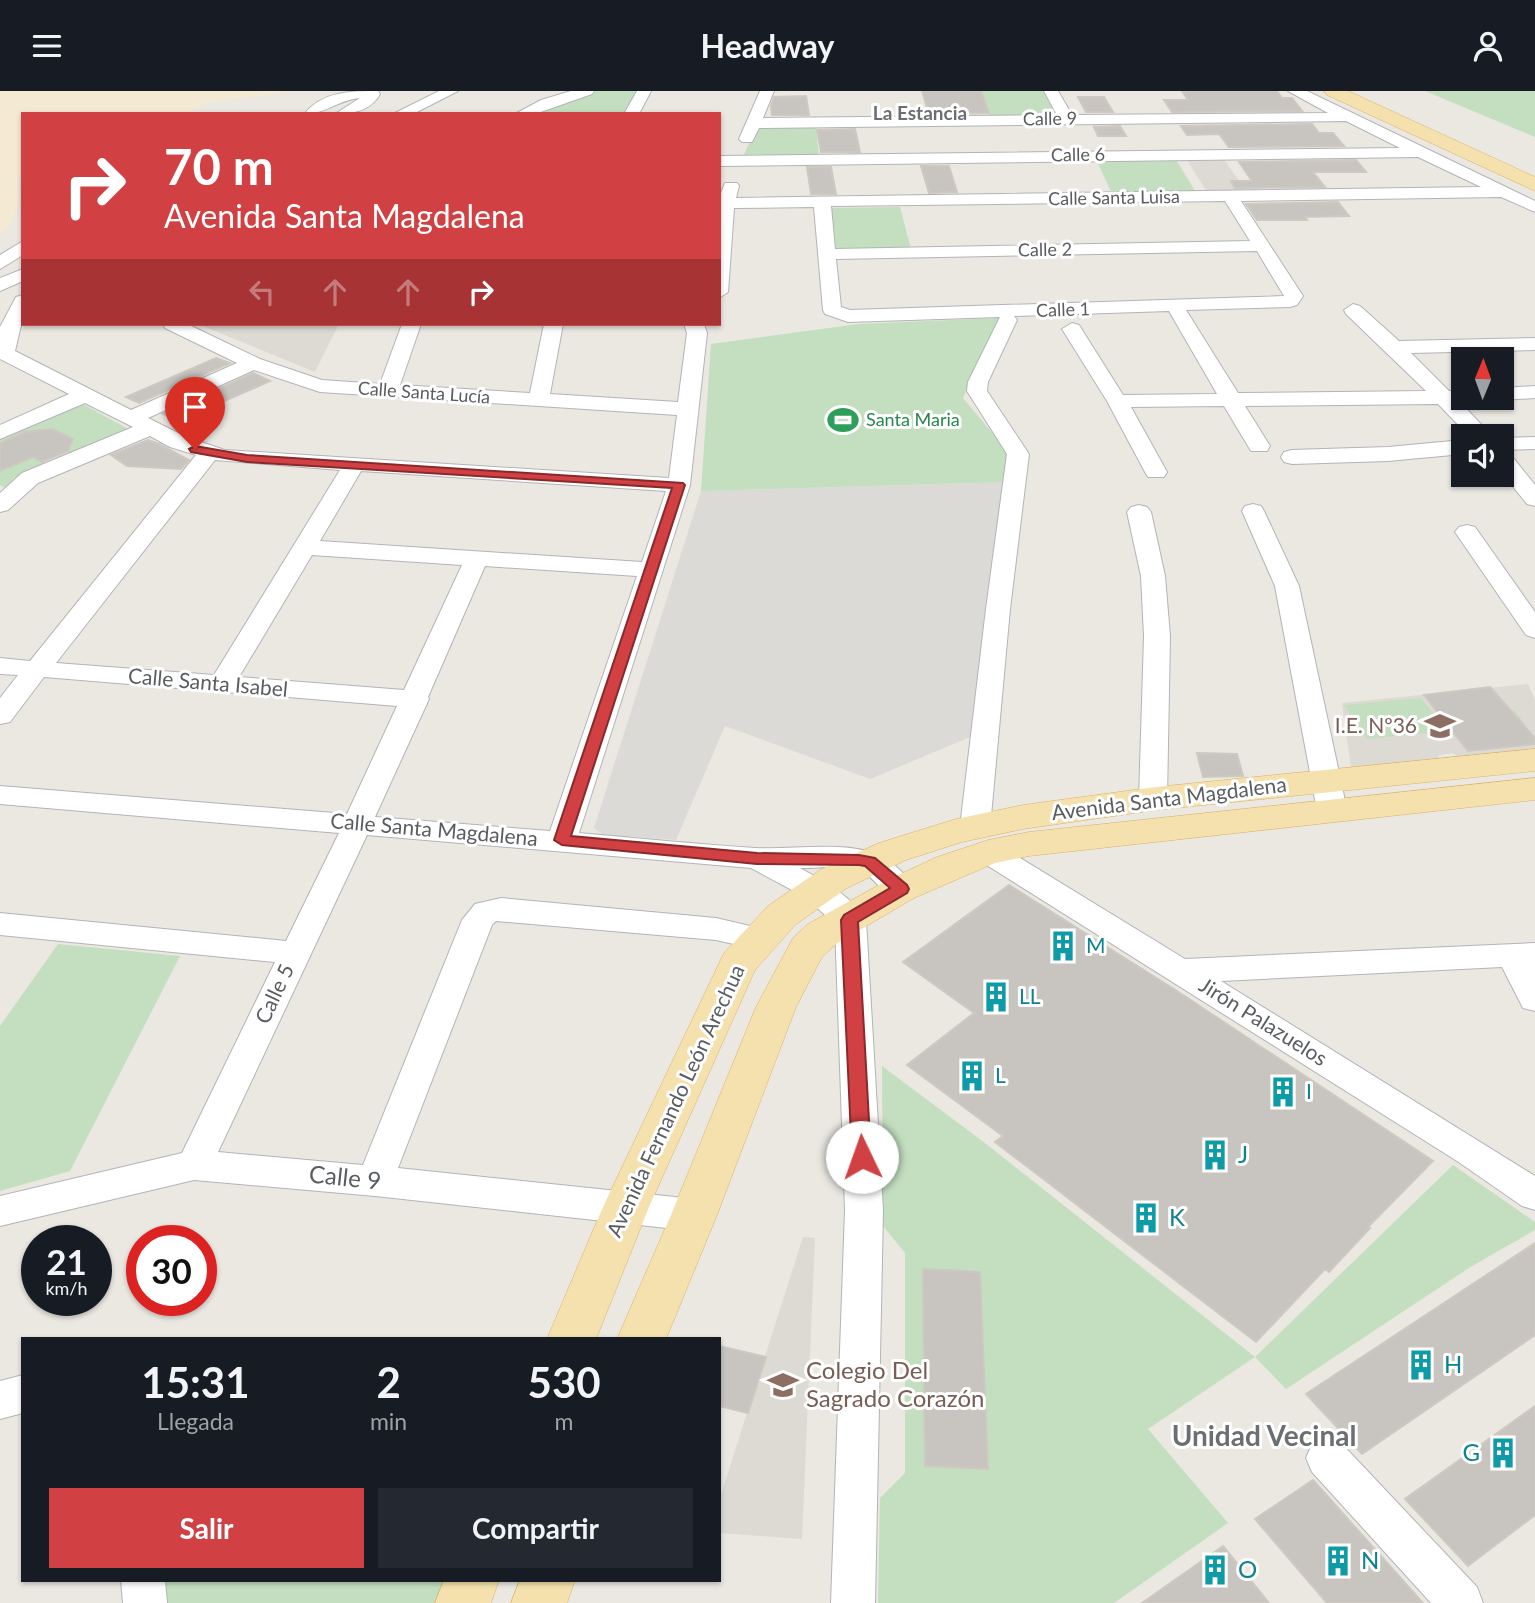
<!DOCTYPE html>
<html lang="es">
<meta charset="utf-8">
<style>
:root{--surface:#171b24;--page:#242831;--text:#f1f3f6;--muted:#9ea1a6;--accent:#d14043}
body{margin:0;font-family:Lato,sans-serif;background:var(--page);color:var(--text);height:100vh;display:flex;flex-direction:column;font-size:26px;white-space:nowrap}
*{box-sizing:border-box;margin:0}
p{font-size:23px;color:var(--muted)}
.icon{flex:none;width:38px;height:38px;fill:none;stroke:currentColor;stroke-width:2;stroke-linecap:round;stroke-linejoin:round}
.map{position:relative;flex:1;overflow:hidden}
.details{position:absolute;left:21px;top:1246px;width:700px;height:245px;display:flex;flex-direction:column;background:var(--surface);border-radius:0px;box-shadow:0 2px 5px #0004}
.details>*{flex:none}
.guide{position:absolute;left:21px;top:21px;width:700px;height:214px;border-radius:0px;box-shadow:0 2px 5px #0004;background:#d14043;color:#fff;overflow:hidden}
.needle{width:46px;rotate:1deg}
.buttons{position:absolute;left:1451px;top:256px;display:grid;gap:14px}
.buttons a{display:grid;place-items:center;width:63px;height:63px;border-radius:0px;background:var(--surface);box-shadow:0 2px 5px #0004;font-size:35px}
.speed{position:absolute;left:21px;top:1134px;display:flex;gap:14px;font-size:35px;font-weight:700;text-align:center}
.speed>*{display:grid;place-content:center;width:91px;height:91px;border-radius:50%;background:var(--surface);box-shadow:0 2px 5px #0004;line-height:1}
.speed small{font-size:18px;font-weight:400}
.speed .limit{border:10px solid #d22;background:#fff;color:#111}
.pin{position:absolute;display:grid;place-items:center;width:60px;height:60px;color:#fff;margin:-72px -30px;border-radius:50% 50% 50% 0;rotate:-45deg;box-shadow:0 0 7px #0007}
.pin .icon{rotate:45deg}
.me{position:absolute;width:77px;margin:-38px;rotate:357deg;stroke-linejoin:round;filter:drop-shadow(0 0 5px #0008)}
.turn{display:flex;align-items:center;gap:24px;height:147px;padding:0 28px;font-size:32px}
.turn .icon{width:91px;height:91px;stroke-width:2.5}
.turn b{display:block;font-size:49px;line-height:60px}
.lanes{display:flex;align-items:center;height:66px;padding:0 28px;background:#0003;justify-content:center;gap:35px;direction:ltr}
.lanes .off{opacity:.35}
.eta{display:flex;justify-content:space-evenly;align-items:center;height:119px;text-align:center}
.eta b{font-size:42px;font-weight:700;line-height:49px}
.primary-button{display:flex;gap:14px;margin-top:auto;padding:14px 28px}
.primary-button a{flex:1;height:80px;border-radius:0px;background:var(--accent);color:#fff;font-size:28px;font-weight:700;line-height:80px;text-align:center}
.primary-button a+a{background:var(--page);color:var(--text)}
header{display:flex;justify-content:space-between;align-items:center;height:91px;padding:0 28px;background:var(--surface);font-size:32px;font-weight:700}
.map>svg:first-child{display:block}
</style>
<header><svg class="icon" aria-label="menu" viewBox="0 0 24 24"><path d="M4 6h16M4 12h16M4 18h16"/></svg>Headway<svg class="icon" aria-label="person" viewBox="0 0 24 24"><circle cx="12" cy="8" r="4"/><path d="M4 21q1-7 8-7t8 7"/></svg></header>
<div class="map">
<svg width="1535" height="1512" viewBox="0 0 1535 1512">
<rect width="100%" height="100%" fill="#eae8e1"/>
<path fill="#dcdad6" d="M1005 391 975 644 870 688 725 635 676 749 602 743 594 737 701 400Z"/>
<path fill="#ddd9d3" d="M1186 67H1223L1246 100 1207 101Z
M198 233H339L315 281Z
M1528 593 1535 609V657L1457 665 1453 662 1439 664 1438 667 1351 676 1342 612Z
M803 1146 815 1147 802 1448 719 1442V1410Z"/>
<path fill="#c3dfc0" d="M597 0H640L624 23H532L573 6Z
M981 0H1043L1057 26 990 27Z
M1425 0H1535V46Z
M816 35 819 67 743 66 756 36Z
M1175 67 1197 103H1112L1096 68Z
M900 116 911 158 834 160 828 117Z
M999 227 963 307 1009 362 1005 391 701 400 711 253 859 233Z
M79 311 130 339 14 387 5 397 0 394V371L33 366 45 372 67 362 73 349 52 338 24 341 5 350 0 362V346Z
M1421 607 1437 627 1514 619 1524 632 1367 648 1344 614Z
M58 853 180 865 70 1080 0 1100V935Z
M882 975 985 1052 1255 1266 1453 1074 1535 1131V1139L1472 1175 1286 1298 1255 1266 1148 1338 1228 1432 1114 1512H878L880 1407 905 1382V1162L883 1135Z
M153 1489H454L445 1512H156Z"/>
<path fill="#f4e9d2" d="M0 0H297L205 12 183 23H23V81L17 88C21 116 19 124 0 145Z"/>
<path fill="#c8c5c0" stroke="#cec9c0" stroke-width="2" d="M922 0H981L989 22 929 23Z
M1182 0H1277L1282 7H1292L1302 20 1172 21 1164 9H1188Z
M806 5 809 24H772L771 15 774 6Z
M1078 6H1104L1113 21H1086Z
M1312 33 1319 42H1333L1344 55 1229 56 1219 43 1187 44 1181 35Z
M1120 35 1126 45H1098L1094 36Z
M855 38 860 61H821L817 39Z
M1356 69 1366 81H1313L1325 96 1235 97 1231 90H1252L1239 71Z
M921 75H949L957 101 929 102Z
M807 76H831L836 103H811Z
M1338 111 1349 125 1305 126 1307 129H1257L1246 113Z
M216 267 230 272 139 312 126 306Z
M253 282 270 290 179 330 163 323Z
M52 338 73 348 68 360 42 371 33 366 0 380V352L24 341Z
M148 349 159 353 189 369 181 378 127 375 111 364Z
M1490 596 1535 647V653L1468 660 1424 604Z
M1197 662 1237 663 1243 685 1203 686Z
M1009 794 1177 900 1433 1070 1368 1136 1370 1137 1329 1181 1325 1178 1256 1251 995 1051 1003 1045 907 974 974 922 903 871Z
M1535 1152V1244L1362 1363 1306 1303Z
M923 1178 980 1181 988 1378 925 1375Z
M719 1255 766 1266 748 1322 719 1315Z
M1535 1315V1424L1468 1475 1405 1408Z
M1313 1389 1423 1512H1327L1255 1428Z
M1223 1455 1269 1512H1142Z"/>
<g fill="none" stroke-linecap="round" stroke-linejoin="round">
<g stroke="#b2b4b7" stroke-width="2">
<path id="minor" d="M378 0 380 3C371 20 352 23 335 23L360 7C338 9 326 23 304 23 323 0 351 0 378 0Z
M439 0H458L413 23H393Z
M571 0H594L592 3 535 23H515L541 9Z
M637 0H651L639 23H624Z
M760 0H774L763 27 1057 24 1044 0H1058L1072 24 1328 22 1288 0H1307L1535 110V121L1501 106 1241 110 1303 205 1297 214 1290 216 1186 219 1238 302 1426 300 1346 223 1344 219 1353 213 1360 215 1399 250 1535 247V259L1411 262 1449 300H1463V306H1473L1470 310 1461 312 1492 345H1469L1438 313 1245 315 1270 355 1267 360H1251L1224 315 1131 316 1167 381 1164 386H1148L1145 381 1107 310 1062 238 1072 232 1079 234 1123 304 1217 303 1169 220 1014 225 1017 229 988 291 987 300 1029 363 1010 518 990 736 985 743 975 746 965 743 960 736 986 518 1007 363 967 300 968 291 1000 226 848 231 825 223 823 219 814 116 734 117 728 201 719 207V107L725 92H737L739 95 736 107 1481 96 1418 66 719 75V65L1400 57 1346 30 759 37 752 51H742L739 48ZM1225 110 1250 150 835 158 831 115ZM1257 160 1284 205 850 219 841 216 836 168Z
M23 150V164L0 178V164Z
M23 178V190L0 200V187Z
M23 204V226L15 260 131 319 237 272 165 237 163 233H187L260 268 322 289 380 293 402 233H421L400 294 530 302 544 233H563L550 303 678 311 687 242 684 233H704L707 242 690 394 579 742C637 747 696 753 755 757 792 759 842 750 877 763 890 768 909 786 916 798L912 805C882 814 882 790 861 780 846 774 816 777 800 777 823 790 852 805 866 829L883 1119 875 1512H831L845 1119 835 833 805 806 751 777 367 744 218 1061 363 1074 462 829 475 813 501 807 716 827 767 839 772 847 767 855 756 858 716 849 496 830 492 834 398 1077 694 1108 707 1113 713 1124 707 1135 694 1140 375 1105 194 1089 0 1135V1105L182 1062 275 871 0 844V822L286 850 339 742 0 713V695L347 723 397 615 44 586 10 631 0 633V607L18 584 0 583V567L30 570 196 364 170 356 150 345 38 392 8 419 0 421V402L22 382 133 336 85 312 0 348V334L69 303 0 268V236L16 206ZM254 279 320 301 677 324 669 387 225 359 186 346 148 327ZM215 369 340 379 214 584 56 572ZM361 380 666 400 642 471 320 450ZM312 464 462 474 404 599 239 586ZM485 475 637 485 550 740 375 726 429 608 428 606Z
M1535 295V307L1502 309 1494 306H1502V297Z
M1535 346V358L1502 359V347Z
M1463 349V363L1388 370 1292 373 1284 371 1281 366 1284 361 1292 359 1388 356Z
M1502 361 1510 363 1535 394V415L1527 413 1502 382Z
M1253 413 1261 415 1264 420 1299 495 1347 719 1342 726 1332 728 1322 726 1317 719 1275 495 1242 420 1245 415Z
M1139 414 1147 416 1151 421 1165 485 1170 545 1167 708 1163 715 1153 717 1143 715 1139 708 1144 545 1141 485 1127 421 1131 416Z
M1467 434 1475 436 1535 521V547L1526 544 1455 441 1459 436Z
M988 751 999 754 1185 868 1535 852V920L1523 917 1502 876 1221 890 1535 1085V1119L1522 1115 1457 1070 977 768 973 761 977 754Z
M23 1284V1322L0 1328V1290Z
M1327 1347 1342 1353 1477 1496 1483 1512H1431L1312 1381 1306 1367 1312 1353Z
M121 1489H165L167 1512H123Z"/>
</g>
<g stroke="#deb167" stroke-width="1">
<path id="major" d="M1324 0H1348L1535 86V100L1327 4Z
M1535 658V680L1156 719 1023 738 962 751 906 769 847 797 795 834 755 879 649 1116 596 1248H547L603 1116 724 862 768 815 820 779 879 752 956 728 1023 714 1156 696Z
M1535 687V709L1029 765 995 772 914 807 836 853 822 866 796 916 717 1124 666 1248H617L671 1124 756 916 793 847 808 833 888 789 937 766 988 749 1029 741Z
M444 1489H499L491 1512H435Z
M520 1489H575L567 1512H511Z"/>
</g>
<use href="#minor" fill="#fff" fill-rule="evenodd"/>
<use href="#major" fill="#f4e1ad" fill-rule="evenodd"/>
</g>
<path fill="#d14043" stroke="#882a2c" stroke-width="2" d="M195 355 247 364 683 392 685 394 571 745 757 762 859 764 875 767 907 794 909 798 907 802 858 831 871 1066 868 1072 862 1074 855 1072 852 1066 841 829 844 824 890 797 865 775 859 774 757 773 562 754 554 749 672 397 247 371 191 361 189 358Z"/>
<defs>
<g id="stadium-bare" transform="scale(2.415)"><path d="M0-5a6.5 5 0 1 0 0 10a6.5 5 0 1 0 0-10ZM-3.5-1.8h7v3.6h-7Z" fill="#2e9e5b" stroke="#fff" stroke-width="2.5" paint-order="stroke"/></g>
<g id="school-bare" transform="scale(2.415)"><path d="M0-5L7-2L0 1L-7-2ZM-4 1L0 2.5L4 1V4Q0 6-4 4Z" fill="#8d6e63" stroke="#fff" stroke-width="2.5" paint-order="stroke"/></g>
<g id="building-bare" transform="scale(2.415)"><path d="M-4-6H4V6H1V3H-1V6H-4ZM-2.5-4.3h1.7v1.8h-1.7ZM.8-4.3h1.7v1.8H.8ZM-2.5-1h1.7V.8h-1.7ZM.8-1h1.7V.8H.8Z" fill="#0f9aa8" stroke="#fff" stroke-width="2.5" paint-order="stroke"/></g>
</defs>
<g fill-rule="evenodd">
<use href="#stadium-bare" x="843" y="329"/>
<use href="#school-bare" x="1440" y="635"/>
<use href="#building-bare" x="1063" y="855"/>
<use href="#building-bare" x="996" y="906"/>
<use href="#building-bare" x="972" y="985"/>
<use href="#building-bare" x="1283" y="1001"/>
<use href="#building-bare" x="1215" y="1064"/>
<use href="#building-bare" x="1146" y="1127"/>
<use href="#building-bare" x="1421" y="1274"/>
<use href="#school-bare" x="783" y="1294"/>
<use href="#building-bare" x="1503" y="1362"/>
<use href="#building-bare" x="1338" y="1470"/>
<use href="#building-bare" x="1215" y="1479"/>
</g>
<g text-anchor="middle" stroke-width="6" stroke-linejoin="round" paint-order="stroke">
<g font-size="18" fill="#5a5d60" stroke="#fff">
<text transform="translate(1050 28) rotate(-1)" y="6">Calle 9</text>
<text transform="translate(1078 64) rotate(-1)" y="6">Calle 6</text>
<text transform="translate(1114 107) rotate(-1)" y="6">Calle Santa Luisa</text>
<text transform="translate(1045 159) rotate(-1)" y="6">Calle 2</text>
<text transform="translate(1063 219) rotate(-2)" y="6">Calle 1</text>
<text transform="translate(424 302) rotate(4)" y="6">Calle Santa Lucía</text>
</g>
<g font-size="18" fill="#27864d" stroke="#fff" text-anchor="start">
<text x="866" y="335">Santa Maria</text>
</g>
<g font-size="19" font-weight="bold" fill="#6b6f72" stroke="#fff">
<text x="920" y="29">La Estancia</text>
</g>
<g font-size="21" fill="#5a5d60" stroke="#fff">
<text transform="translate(208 592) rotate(5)" y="7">Calle Santa Isabel</text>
<text transform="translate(1169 708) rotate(-7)" y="7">Avenida Santa Magdalena</text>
<text transform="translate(434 739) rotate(5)" y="7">Calle Santa Magdalena</text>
<text transform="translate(275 903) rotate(-65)" y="7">Calle 5</text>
<text transform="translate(1263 931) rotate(32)" y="7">Jirón Palazuelos</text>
<text transform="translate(676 1010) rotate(-65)" y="7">Avenida Fernando León Arechua</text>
</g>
<g font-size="21" fill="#785e54" stroke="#fff" text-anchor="end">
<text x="1417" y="642">I.E. Nº36</text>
</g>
<g font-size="21" fill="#0d838f" stroke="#fff" text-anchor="start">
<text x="1086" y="862">M</text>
<text x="1019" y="913">LL</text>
<text x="995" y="992">L</text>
<text x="1306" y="1008">I</text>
</g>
<g font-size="24" fill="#0d838f" stroke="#fff" text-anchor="start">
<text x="1238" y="1072">J</text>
<text x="1169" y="1135">K</text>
<text x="1444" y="1282">H</text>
<text x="1480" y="1370" text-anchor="end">G</text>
<text x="1361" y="1478">N</text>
<text x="1238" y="1487">O</text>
</g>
<g font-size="24" fill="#5a5d60" stroke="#fff">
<text transform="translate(345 1087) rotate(6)" y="8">Calle 9</text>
</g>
<g font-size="24" fill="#785e54" stroke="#fff" text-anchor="start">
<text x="806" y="1288">Colegio Del<tspan x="806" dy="28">Sagrado Corazón</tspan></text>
</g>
<g font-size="28" font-weight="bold" fill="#6b6f72" stroke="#fff">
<text x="1264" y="1355">Unidad Vecinal</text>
</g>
</g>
</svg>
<div class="buttons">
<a><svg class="needle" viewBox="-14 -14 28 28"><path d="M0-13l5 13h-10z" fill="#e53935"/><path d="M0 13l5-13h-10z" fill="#9ea1a6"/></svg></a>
<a><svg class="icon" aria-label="sound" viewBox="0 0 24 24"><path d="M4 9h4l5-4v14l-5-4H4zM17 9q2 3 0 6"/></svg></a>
</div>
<div class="speed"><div>21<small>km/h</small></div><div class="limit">30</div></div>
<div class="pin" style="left:195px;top:358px;background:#d93025"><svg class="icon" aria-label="arrive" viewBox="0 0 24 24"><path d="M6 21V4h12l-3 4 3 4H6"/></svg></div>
<svg class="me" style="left:862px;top:1066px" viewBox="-20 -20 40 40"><circle r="19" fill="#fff"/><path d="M0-13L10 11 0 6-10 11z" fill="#d14043"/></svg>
<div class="guide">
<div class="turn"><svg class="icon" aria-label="right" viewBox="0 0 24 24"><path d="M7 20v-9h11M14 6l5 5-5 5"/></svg><div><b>70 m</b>Avenida Santa Magdalena</div></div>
<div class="lanes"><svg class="icon off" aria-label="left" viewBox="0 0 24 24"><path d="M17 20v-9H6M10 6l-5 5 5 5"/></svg><svg class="icon off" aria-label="ahead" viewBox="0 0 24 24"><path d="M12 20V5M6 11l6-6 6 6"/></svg><svg class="icon off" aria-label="ahead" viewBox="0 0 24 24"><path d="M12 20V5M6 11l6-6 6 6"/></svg><svg class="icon" aria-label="right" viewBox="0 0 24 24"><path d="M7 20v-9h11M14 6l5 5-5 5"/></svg></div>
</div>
<section class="details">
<div class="eta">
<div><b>15:31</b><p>Llegada</p></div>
<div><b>2</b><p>min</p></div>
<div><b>530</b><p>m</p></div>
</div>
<div class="primary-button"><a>Salir</a><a>Compartir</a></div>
</section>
</div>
